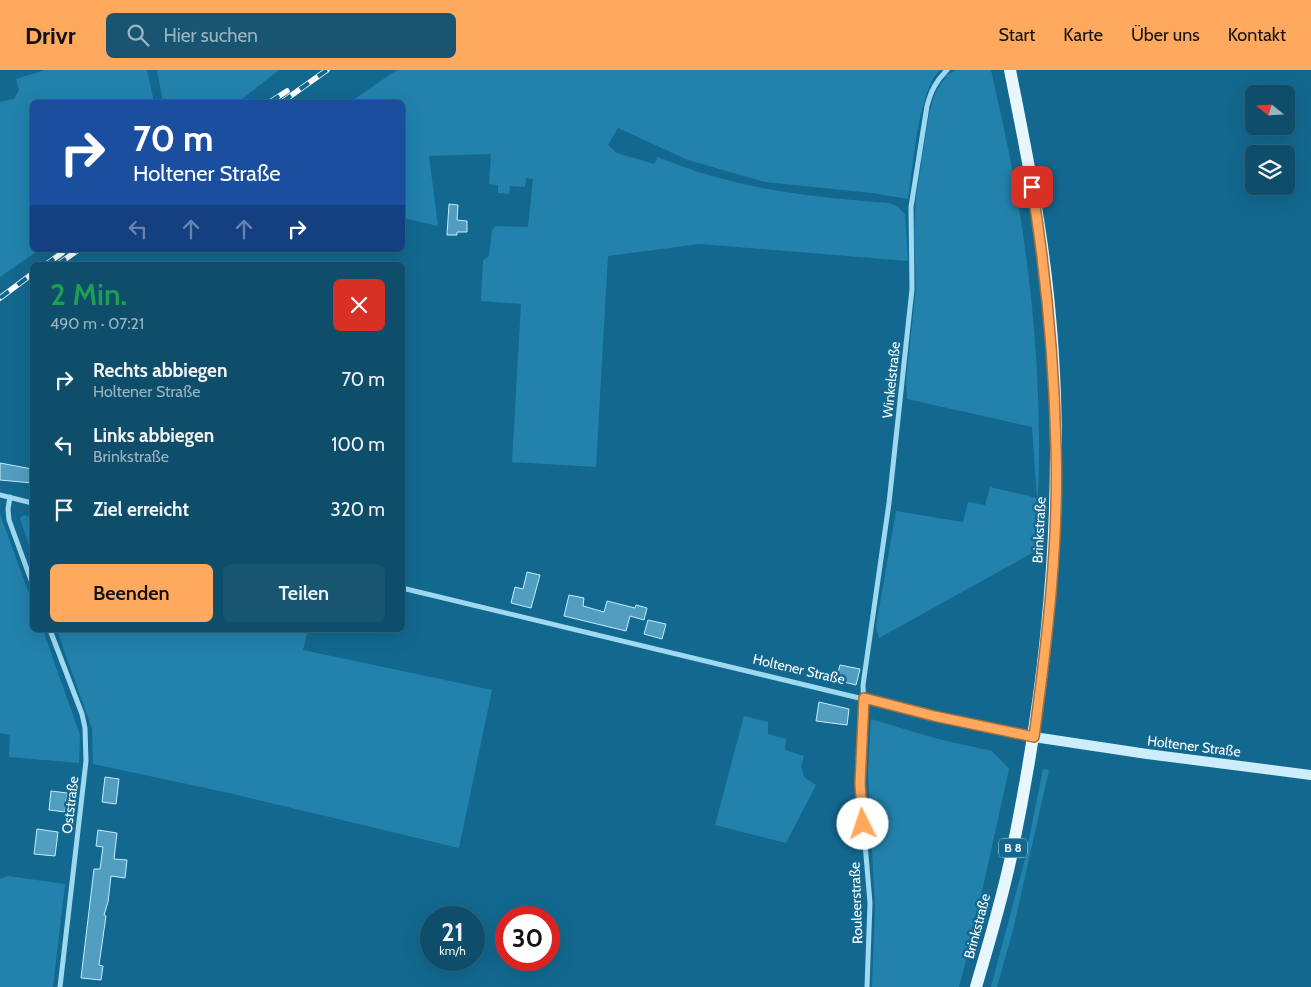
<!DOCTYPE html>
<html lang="de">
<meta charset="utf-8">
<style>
:root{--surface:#0e4e6b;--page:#175571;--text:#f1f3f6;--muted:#9bb4c1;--line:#2e657e;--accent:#ffa95e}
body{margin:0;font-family:Cabin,sans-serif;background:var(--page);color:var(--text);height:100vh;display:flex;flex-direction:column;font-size:19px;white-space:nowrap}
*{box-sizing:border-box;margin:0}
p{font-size:16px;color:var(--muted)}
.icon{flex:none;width:28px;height:28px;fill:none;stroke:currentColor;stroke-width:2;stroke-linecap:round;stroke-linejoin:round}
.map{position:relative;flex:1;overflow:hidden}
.drawer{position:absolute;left:30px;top:192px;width:375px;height:370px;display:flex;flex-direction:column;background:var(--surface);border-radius:8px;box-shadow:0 5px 20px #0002,0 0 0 1px var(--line)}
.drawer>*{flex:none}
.hud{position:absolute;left:30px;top:30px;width:375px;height:152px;border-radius:8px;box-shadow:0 5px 20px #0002,0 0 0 1px var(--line);background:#1a4fa0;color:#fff;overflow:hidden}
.needle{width:32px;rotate:288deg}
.buttons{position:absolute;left:1245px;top:15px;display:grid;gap:10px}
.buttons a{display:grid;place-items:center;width:50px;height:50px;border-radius:8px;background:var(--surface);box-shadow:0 5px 20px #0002,0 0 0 1px var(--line);font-size:25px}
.speed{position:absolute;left:420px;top:836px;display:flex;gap:10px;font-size:25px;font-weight:700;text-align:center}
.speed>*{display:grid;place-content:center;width:65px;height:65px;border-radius:50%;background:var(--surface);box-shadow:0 5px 20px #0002,0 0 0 1px var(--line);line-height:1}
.speed small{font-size:12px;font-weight:400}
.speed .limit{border:8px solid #d22;background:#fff;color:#111}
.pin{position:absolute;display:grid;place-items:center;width:42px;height:42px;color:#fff;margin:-21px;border-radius:10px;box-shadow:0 2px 8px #0006}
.me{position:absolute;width:55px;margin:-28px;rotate:356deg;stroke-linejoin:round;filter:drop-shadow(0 0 4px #0008)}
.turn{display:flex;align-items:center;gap:18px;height:105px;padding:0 20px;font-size:22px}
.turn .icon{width:65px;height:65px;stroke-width:2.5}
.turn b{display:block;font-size:35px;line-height:42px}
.lanes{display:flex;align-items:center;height:48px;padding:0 20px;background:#0003;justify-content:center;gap:25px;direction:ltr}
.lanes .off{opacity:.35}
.round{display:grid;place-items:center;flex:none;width:52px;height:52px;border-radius:8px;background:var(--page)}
.overview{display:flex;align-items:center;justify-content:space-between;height:85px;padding:0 20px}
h1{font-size:30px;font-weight:600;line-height:38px;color:#1e9e55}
.button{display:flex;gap:10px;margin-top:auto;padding:10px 20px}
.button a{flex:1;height:58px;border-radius:8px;background:var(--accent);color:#111;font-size:20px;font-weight:600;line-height:58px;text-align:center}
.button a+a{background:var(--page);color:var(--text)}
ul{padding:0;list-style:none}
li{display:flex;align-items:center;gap:15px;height:65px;padding:0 20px}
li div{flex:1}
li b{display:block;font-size:19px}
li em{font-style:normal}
header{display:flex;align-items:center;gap:30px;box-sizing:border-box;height:70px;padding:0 25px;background:var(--accent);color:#111}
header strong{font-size:24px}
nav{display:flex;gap:28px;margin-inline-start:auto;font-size:18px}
.search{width:350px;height:45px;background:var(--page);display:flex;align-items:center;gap:12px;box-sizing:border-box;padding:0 18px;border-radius:8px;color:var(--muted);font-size:19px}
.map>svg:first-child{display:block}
</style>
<header>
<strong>Drivr</strong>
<div class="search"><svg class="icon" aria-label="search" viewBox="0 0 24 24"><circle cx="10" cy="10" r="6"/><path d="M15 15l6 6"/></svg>Hier suchen</div>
<nav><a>Start</a><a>Karte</a><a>Über uns</a><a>Kontakt</a></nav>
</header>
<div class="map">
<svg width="1311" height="917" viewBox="0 0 1311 917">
<rect width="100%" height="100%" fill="#13688f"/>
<path fill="#2282ac" d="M45 0H147L154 32H32V180H39L0 207V32L14 29 19 20 16 9Z
M157 0H279L238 32H163Z
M397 0H940C918 20 913 99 908 129L872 123 765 112 688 90 618 58 608 75 617 83 654 94 658 87C738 120 805 126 889 133L897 136 905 144 908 191 700 174 608 186 596 397 512 392 521 234 481 231 483 190 489 186 492 160 496 156 528 157 533 109 526 108 525 117 510 116 509 124 498 123V115L489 114 491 84 429 86 438 156 403 148 402 32H350Z
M956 0H991C1001 46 1012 92 1019 138 1037 249 1045 369 1034 482L879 568 876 556 896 441 963 452 968 432 985 435 990 417 1037 428 1032 357 907 329 906 311 916 217 914 166 916 127 929 44 933 30 937 20 947 5Z
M0 444 32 532V560H43L80 665 79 693 9 687 10 665 0 663Z
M24 445 32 447V484L20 448Z
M57 560H308L303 580 492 620 459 778 229 723 93 694 92 659Z
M744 646 768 652V664L786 669 785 680 804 686 801 696 804 707 816 715 786 773 715 755Z
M871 649 938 669 992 681 1009 699 972 867 959 917H872L875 837 868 701Z
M1043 699 1049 700 1013 860 997 917H991L1025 789Z
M8 806 65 814 53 917H0V809Z"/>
<path fill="#529ec0" stroke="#c5ecfc" d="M449 134 458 135 457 150 467 151V162H457V165H447Z
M0 393 32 399V413L0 410Z
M527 502 540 505 531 538 511 533 515 517 523 519Z
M569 525 584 528 583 536 604 542 607 531 635 538 636 535 647 538 644 550 630 546 626 561 564 546Z
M648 550 666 554 662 569 644 564Z
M840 595 860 599 856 615 836 610Z
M819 632 849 639 847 655 816 651Z
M105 707 119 709 116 734 102 732Z
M51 721 67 723 65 742 49 740Z
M37 759 58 762 55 786 34 784Z
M98 760 117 763 114 789 127 790 125 808 111 806 108 832 104 845 106 846 99 895 103 896 101 910 81 908 94 799H100L103 777 96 776Z"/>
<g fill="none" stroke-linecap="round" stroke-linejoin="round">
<path stroke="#9ed8f1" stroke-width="5" d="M0 425 32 433
M10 427 8 439 9 450 32 513
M402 518 934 646 1033 667
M50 560 82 644 85 658 86 691 60 917
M867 917 870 833 860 714 864 641 863 615 889 433 912 219 911 137 927 36C931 21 936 11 947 0"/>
<path stroke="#ccedfc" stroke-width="10" d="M1034 667 1147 684 1311 705"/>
<path stroke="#e8f7ff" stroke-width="12" d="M976 917C989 872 1003 827 1012 782 1053 585 1070 383 1043 184 1035 122 1022 61 1010 0"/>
<g stroke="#fff" stroke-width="5.5">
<path id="rail" d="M270 32 287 21
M282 32 327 0
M45 195 62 183
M57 195 78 180
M0 228 32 204"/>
</g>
<use href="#rail" stroke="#13688f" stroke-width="4" stroke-dasharray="11" stroke-linecap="butt"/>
</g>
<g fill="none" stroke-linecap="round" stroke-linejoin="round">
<g stroke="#a66e3d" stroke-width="12">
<path id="route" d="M863 754 860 714 864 628 934 646 1034 667C1047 571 1059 474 1056 377 1054 290 1046 203 1032 117"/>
</g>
<use href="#route" stroke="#ffa95e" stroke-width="9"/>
</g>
<g text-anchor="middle" stroke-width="5" stroke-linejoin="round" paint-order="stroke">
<rect fill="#13688f" stroke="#b8d2dd" stroke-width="1" x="999" y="768.5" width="28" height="19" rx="4"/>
<g font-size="12" font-weight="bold" fill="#fff">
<text x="1013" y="782">B 8</text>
</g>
<g font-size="14" fill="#fff" stroke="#13688f">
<text transform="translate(891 310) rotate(-84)" y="5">Winkelstraße</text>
<text transform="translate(1039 460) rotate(-87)" y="5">Brinkstraße</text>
<text transform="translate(799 599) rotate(13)" y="5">Holtener Straße</text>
<text transform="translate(1194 676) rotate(7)" y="5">Holtener Straße</text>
<text transform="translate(70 735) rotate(-83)" y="5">Oststraße</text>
<text transform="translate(856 833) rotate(-92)" y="5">Rouleerstraße</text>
<text transform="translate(977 856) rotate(-75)" y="5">Brinkstraße</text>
</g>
</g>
</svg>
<div class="buttons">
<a><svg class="needle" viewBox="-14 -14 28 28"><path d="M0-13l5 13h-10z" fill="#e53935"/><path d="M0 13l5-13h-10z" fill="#9bb4c1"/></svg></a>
<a><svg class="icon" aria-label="layers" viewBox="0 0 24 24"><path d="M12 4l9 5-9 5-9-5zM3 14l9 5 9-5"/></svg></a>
</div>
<div class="speed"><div>21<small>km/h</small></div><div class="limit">30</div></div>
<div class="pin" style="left:1032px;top:117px;background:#d93025"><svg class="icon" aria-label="arrive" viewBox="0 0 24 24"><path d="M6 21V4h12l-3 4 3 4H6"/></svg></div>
<svg class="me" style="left:863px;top:754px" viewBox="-20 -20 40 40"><circle r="19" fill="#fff"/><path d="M0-13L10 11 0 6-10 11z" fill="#ffa95e"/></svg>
<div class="hud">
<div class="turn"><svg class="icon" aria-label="right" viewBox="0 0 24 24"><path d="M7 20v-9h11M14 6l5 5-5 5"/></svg><div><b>70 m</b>Holtener Straße</div></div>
<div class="lanes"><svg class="icon off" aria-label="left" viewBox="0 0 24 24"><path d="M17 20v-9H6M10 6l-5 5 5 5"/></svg><svg class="icon off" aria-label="ahead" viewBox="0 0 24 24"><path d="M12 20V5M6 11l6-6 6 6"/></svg><svg class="icon off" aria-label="ahead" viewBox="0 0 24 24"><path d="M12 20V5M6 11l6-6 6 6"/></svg><svg class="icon" aria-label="right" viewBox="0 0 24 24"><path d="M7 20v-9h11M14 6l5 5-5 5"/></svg></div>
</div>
<section class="drawer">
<div class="overview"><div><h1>2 Min.</h1><p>490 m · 07:21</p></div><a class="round" style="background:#d93025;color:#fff"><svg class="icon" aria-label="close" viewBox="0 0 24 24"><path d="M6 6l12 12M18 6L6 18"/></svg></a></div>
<ul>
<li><svg class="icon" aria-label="right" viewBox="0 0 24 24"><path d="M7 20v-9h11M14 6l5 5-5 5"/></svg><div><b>Rechts abbiegen</b><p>Holtener Straße</p></div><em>70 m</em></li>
<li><svg class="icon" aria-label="left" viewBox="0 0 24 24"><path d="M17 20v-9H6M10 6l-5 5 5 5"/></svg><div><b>Links abbiegen</b><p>Brinkstraße</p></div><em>100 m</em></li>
<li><svg class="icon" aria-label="arrive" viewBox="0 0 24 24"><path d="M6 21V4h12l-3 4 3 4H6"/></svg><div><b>Ziel erreicht</b></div><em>320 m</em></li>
</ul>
<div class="button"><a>Beenden</a><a>Teilen</a></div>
</section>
</div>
